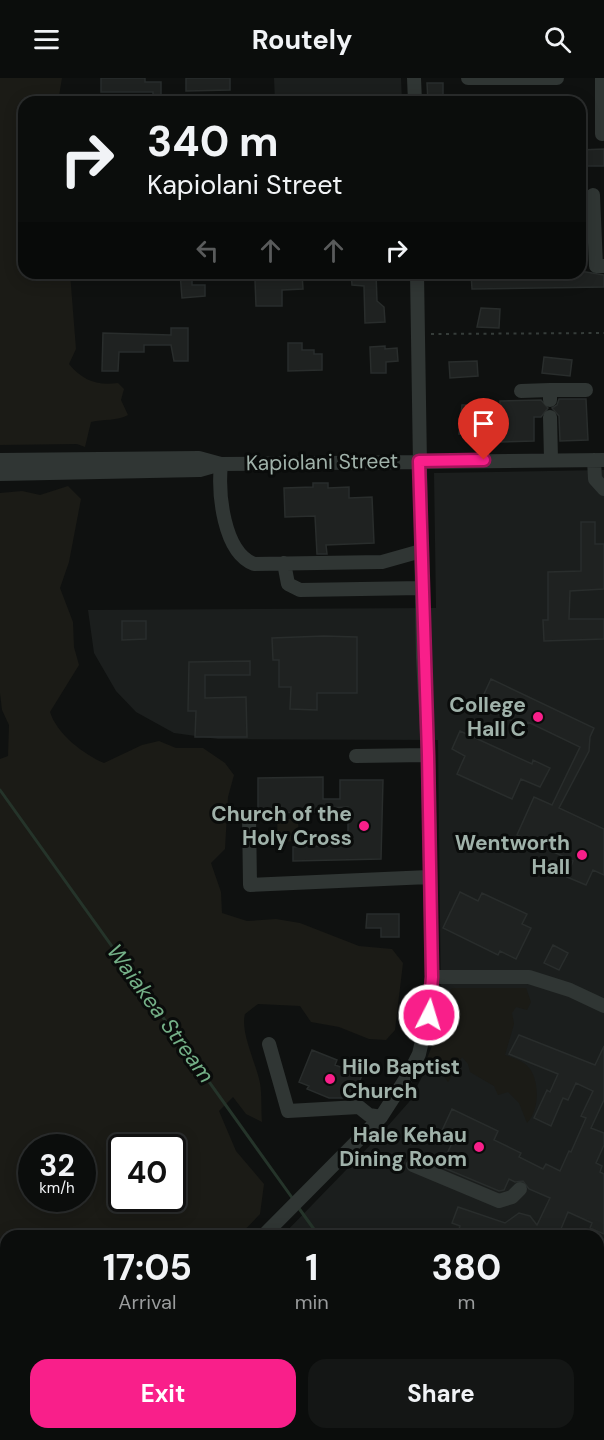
<!DOCTYPE html>
<style>
:root{--surface:#0b0d0c;--page:#141615;--text:#f1f3f6;--muted:#9a9c9d;--line:#2b2d2d;--accent:#f91f8a}
body{margin:0;font-family:"DM Sans",sans-serif;background:var(--page);color:var(--text);height:100vh;display:flex;flex-direction:column;font-size:22px;white-space:nowrap}
*{box-sizing:border-box;margin:0}
p{font-size:20px;color:var(--muted)}
.icon{flex:none;width:33px;height:33px;fill:none;stroke:currentColor;stroke-width:2;stroke-linecap:round;stroke-linejoin:round}
.map{position:relative;flex:1;overflow:hidden}
.side{position:absolute;left:0px;top:1152px;width:604px;height:210px;display:flex;flex-direction:column;background:var(--surface);border-radius:18px 18px 0 0;box-shadow:0 3px 15px #0003,0 0 0 2px var(--line)}
.side>*{flex:none}
.hud{position:absolute;left:18px;top:18px;width:568px;height:183px;border-radius:18px;box-shadow:0 3px 15px #0003,0 0 0 2px var(--line);background:#0b0d0c;color:var(--text);overflow:hidden}
.speed{position:absolute;left:18px;top:1056px;display:flex;gap:12px;font-size:30px;font-weight:700;text-align:center}
.speed>*{display:grid;place-content:center;width:78px;height:78px;border-radius:50%;background:var(--surface);box-shadow:0 3px 15px #0003,0 0 0 2px var(--line);line-height:1}
.speed small{font-size:15px;font-weight:400}
.speed .limit{border:3px solid #111;border-radius:9px;background:#fff;color:#111}
.pin{position:absolute;display:grid;place-items:center;width:51px;height:51px;color:#fff;margin:-62px -26px;border-radius:50% 50% 50% 0;rotate:-45deg;box-shadow:0 0 6px #0007}
.pin .icon{rotate:45deg}
.me{position:absolute;width:66px;margin:-33px;rotate:5deg;stroke-linejoin:round;filter:drop-shadow(0 0 4px #0008)}
.turn{display:flex;align-items:center;gap:21px;height:126px;padding:0 30px;font-size:27px}
.turn .icon{width:78px;height:78px;stroke-width:2.5}
.turn b{display:block;font-size:42px;line-height:51px}
.lanes{display:flex;align-items:center;height:57px;padding:0 30px;background:#0003;justify-content:center;gap:30px;direction:ltr}
.lanes .off{opacity:.35}
.eta{display:flex;justify-content:space-evenly;align-items:center;height:102px;text-align:center}
.eta b{font-size:36px;font-weight:700;line-height:42px}
.cta{display:flex;gap:12px;margin-top:auto;padding:12px 30px}
.cta a{flex:1;height:69px;border-radius:18px;background:var(--accent);color:#fff;font-size:24px;font-weight:700;line-height:69px;text-align:center}
.cta a+a{background:var(--page);color:var(--text)}
header{display:flex;justify-content:space-between;align-items:center;height:78px;padding:0 30px;background:var(--surface);font-size:27px;font-weight:700}
.map>svg:first-child{display:block}
</style>
<header><svg class="icon" aria-label="menu" viewBox="0 0 24 24"><path d="M4 6h16M4 12h16M4 18h16"/></svg>Routely<svg class="icon" aria-label="search" viewBox="0 0 24 24"><circle cx="10" cy="10" r="6"/><path d="M15 15l6 6"/></svg></header>
<div class="map">
<svg width="604" height="1362" viewBox="0 0 604 1362">
<rect width="100%" height="100%" fill="#0f1110"/>
<path fill="#1b1e1d" d="M274 0H401L402 24H275Z
M604 392V1362H189L195 1356H598V1158H282L379 1058 409 1024 425 993 436 961 441 929 438 662 218 661 174 655 136 634 116 613 94 575 88 532 436 530 434 395Z"/>
<path fill="#1b1b16" fill-rule="evenodd" d="M0 0H62L58 24H24V195H70L76 271 69 286C82 302 97 308 118 305L124 311 121 322 128 337C117 343 104 341 91 344L85 369 77 366 0 367Z
M68 408 81 421 69 484 60 510 73 544 74 569 79 587 50 634C57 656 83 676 104 685L142 667 159 663 176 670H203L225 685 234 697 228 719 225 771 211 785 221 814 222 835 247 843 276 841 300 845 359 868 392 871 403 885 395 952 386 962 369 961 339 949 311 944 300 928 258 926 245 936C240 954 256 985 260 1005 262 1017 261 1031 262 1044L246 1036 233 1019 219 1033 236 1073 264 1106 260 1136 239 1158H6V1248L0 1239V681L8 678 9 647 2 632 0 615V415L22 413 40 417ZM32 1070H82V1120H32ZM122 1070H172V1120H122Z
M277 741H298L299 763 278 764Z
M452 910H526L531 924 527 932 516 929 512 935 514 946 505 977C514 980 524 983 530 991 540 1006 539 1033 527 1045L519 1025 508 1014 498 1017 494 1008 470 994 468 986 462 979 448 1004 443 997C433 1000 429 996 424 988L441 945 446 916Z
M599 1314 604 1319V1362H432V1356H598Z
M292 1356H412L413 1362H286Z"/>
<g fill="none" stroke-linecap="round" stroke-linejoin="round">
<path stroke="#25342a" stroke-width="3" d="M0 712 293 1121
M298 1129 316 1154 321 1158
M598 1291 604 1292"/>
</g>
<path fill="#1f2221" stroke="#292d2c" stroke-width="1.5" d="M101 0H145V4H161V17L153 18V14H101Z
M186 0H230V12L186 13Z
M427 5H443V24H428Z
M604 71V88H580V72Z
M580 193 604 197V209L472 211 471 195H580Z
M180 195H192V207H205V218L182 220Z
M288 195H302L303 211 282 212V228H256L255 202H285V196Z
M351 195H376L377 223 384 229 385 244 365 245 364 208 352 207Z
M481 230 500 231 499 250 477 249Z
M171 250H188V283H174L171 267H144V274H119L118 293H102L103 255 171 257Z
M288 265H302V272H314V276H322V292L288 293Z
M385 268V271L397 270 398 283 386 284V295H371L370 269Z
M544 279 572 282 570 298 542 295Z
M477 283 478 298 450 300 449 284Z
M559 321H586L588 362 560 363 559 338 552 330 557 327Z
M541 322 548 330 541 339H534V363L500 364V358L459 356 462 327H480L482 340 500 338V323Z
M313 405H328V410L349 409V420L372 419 374 465 326 467 327 476H317L315 438 285 439 284 410 313 409Z
M581 444H595V466H604V511L570 513 569 541H604V561L544 563 543 542H548V494L581 493Z
M122 543H146V561L122 562Z
M324 558 357 559V615H317V632L290 631 291 609H279V582H273L272 560Z
M250 583V597H205V620L246 619 247 659H195L196 633H188L189 584Z
M491 601 594 650 590 659 589 673 559 730 604 751V797L593 792 586 807 567 799 573 783 517 757 534 719 552 727 580 669 528 644 525 649 479 627Z
M460 653 532 686 533 682 550 690 540 709 521 701 512 721 457 696 465 678 452 671Z
M323 699V721H340V702H383L381 781 293 783V769L348 767V729L323 730V734L258 735V700Z
M460 814 478 823 482 815 527 836 522 846 531 850 516 881 500 873 498 877 443 850Z
M367 836H399V859H381V850H366Z
M553 867 568 875 559 892 544 885Z
M519 957 595 987 604 968V1022L591 1050 604 1055V1067L596 1085 602 1088 600 1094 604 1096V1156L590 1150 592 1145 568 1134 558 1158H457L460 1148 452 1145 458 1129 505 1145 519 1135 530 1138 537 1147 550 1120 529 1111 523 1103 515 1104 509 1101 504 1112 499 1113 444 1090 443 1084 453 1063 440 1057 452 1031 498 1053 494 1062 521 1075 519 1079 543 1091 546 1086 560 1093 569 1073 571 1074 586 1040 581 1038 593 1013 576 1005 568 1022 563 1020 551 1048 534 1040 547 1012 550 1014 558 996 509 976Z
M312 972 337 982 335 987 362 997 353 1020H329L307 1011 309 1008 299 1004Z"/>
<g fill="none" stroke-linecap="round" stroke-linejoin="round">
<path stroke="#363d3a" stroke-width="2" stroke-dasharray="3 4.5" stroke-linecap="butt" d="M431 256 604 255"/>
<path stroke="#303634" stroke-width="14" d="M414 0 415 24
M468 0H557
M602 0V56
M593 117 596 188H604
M550 312H586
M521 313 550 312V322
M550 339 551 381
M0 382 199 380 221 386 604 382
M594 382 595 401 604 411
M221 386C218 415 223 474 254 486L382 484 421 473
M0 396 200 392 221 386
M284 485 288 506 300 512 422 510
M356 678 428 677
M249 737 250 807 429 799
M432 899H529L570 912 604 928
M269 966 288 1033 359 1029 369 1037 381 1039
M413 1087 499 1123 512 1119 520 1111
M263 1158 381 1039 410 994 419 976 428 937 432 899 428 677 423 579 417 195
M65 1362 71 1356"/>
</g>
<g fill="none" stroke-linecap="round" stroke-linejoin="round">
<g stroke="#a2145a" stroke-width="15">
<path id="route" d="M429 937 432 899 428 677 419 383 484 382"/>
</g>
<use href="#route" stroke="#f91f8a" stroke-width="10"/>
</g>
<g fill="#f91f8a" stroke="#0a0c0b" stroke-width="2">
<circle cx="538" cy="639" r="6"/>
<circle cx="364" cy="748" r="6"/>
<circle cx="582" cy="777" r="6"/>
<circle cx="330" cy="1001" r="6"/>
<circle cx="479" cy="1069" r="6"/>
</g>
<g text-anchor="middle" stroke-width="6" stroke-linejoin="round" paint-order="stroke">
<g font-size="21" fill="#a0b2aa" stroke="#0a0c0b">
<text transform="translate(322 384) rotate(-1)" y="7">Kapiolani Street</text>
</g>
<g font-size="21" font-weight="bold" fill="#a0b2aa" stroke="#0a0c0b" text-anchor="end">
<text x="526" y="634">College<tspan x="526" dy="24">Hall C</tspan></text>
<text x="352" y="743">Church of the<tspan x="352" dy="24">Holy Cross</tspan></text>
<text x="570" y="772">Wentworth<tspan x="570" dy="24">Hall</tspan></text>
<text x="342" y="996" text-anchor="start">Hilo Baptist<tspan x="342" dy="24">Church</tspan></text>
<text x="467" y="1064">Hale Kehau<tspan x="467" dy="24">Dining Room</tspan></text>
</g>
<g font-size="22" font-style="italic" fill="#74b087" stroke="#0a0c0b">
<text transform="translate(161 935) rotate(54)" y="8">Waiakea Stream</text>
</g>
</g>
</svg>
<div class="speed"><div>32<small>km/h</small></div><div class="limit">40</div></div>
<div class="pin" style="left:484px;top:382px;background:#d93025"><svg class="icon" aria-label="arrive" viewBox="0 0 24 24"><path d="M6 21V4h12l-3 4 3 4H6"/></svg></div>
<svg class="me" style="left:429px;top:937px" viewBox="-20 -20 40 40"><circle r="17" fill="#f91f8a" stroke="#fff" stroke-width="3"/><path d="M0-11L8 9 0 5-8 9z" fill="#fff"/></svg>
<div class="hud">
<div class="turn"><svg class="icon" aria-label="right" viewBox="0 0 24 24"><path d="M7 20v-9h11M14 6l5 5-5 5"/></svg><div><b>340 m</b>Kapiolani Street</div></div>
<div class="lanes"><svg class="icon off" aria-label="left" viewBox="0 0 24 24"><path d="M17 20v-9H6M10 6l-5 5 5 5"/></svg><svg class="icon off" aria-label="ahead" viewBox="0 0 24 24"><path d="M12 20V5M6 11l6-6 6 6"/></svg><svg class="icon off" aria-label="ahead" viewBox="0 0 24 24"><path d="M12 20V5M6 11l6-6 6 6"/></svg><svg class="icon" aria-label="right" viewBox="0 0 24 24"><path d="M7 20v-9h11M14 6l5 5-5 5"/></svg></div>
</div>
<section class="side">
<div class="eta">
<div><b>17:05</b><p>Arrival</p></div>
<div><b>1</b><p>min</p></div>
<div><b>380</b><p>m</p></div>
</div>
<div class="cta"><a>Exit</a><a>Share</a></div>
</section>
</div>
